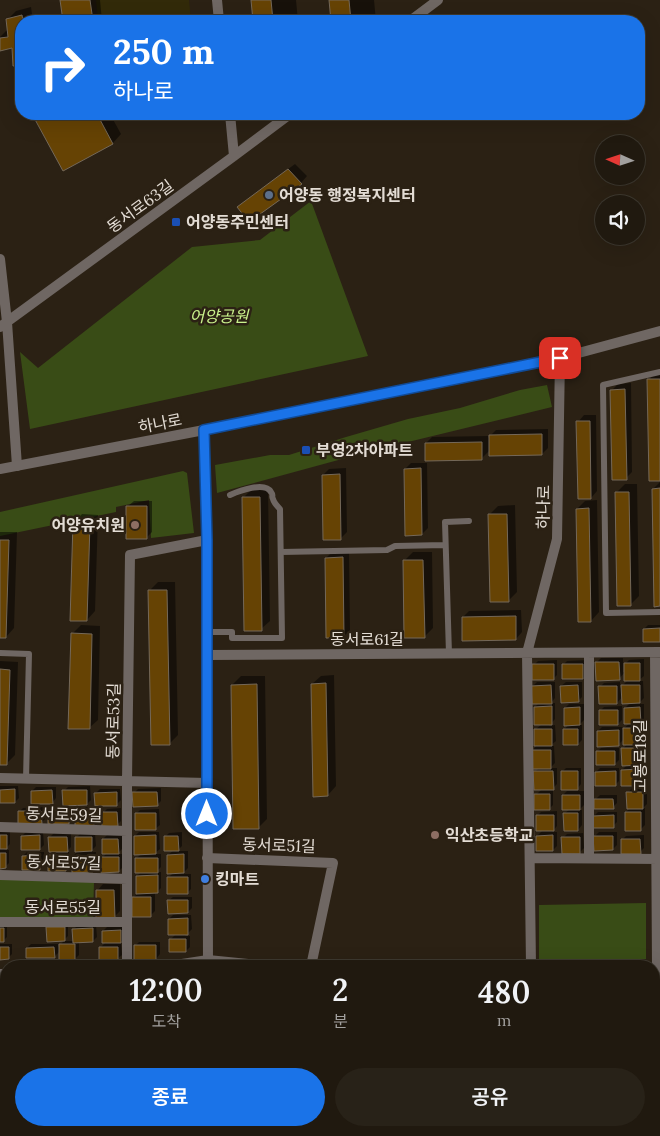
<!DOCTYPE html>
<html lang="ko">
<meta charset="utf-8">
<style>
:root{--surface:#20190f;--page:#282218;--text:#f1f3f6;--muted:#a2a09e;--line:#3d382f;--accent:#1a73e8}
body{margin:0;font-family:Lora,"Noto Sans KR",serif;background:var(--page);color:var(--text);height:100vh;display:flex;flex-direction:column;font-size:19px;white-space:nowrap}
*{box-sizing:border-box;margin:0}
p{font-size:16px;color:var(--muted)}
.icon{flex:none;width:28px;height:28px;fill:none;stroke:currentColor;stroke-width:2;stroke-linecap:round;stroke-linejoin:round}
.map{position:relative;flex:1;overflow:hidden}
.details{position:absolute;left:0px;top:960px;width:660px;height:176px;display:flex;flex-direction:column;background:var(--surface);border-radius:20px 20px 0 0;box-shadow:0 5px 20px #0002,0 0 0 1px var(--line)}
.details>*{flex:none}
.banner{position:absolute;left:15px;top:15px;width:630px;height:105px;border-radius:20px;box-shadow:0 5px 20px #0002,0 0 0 1px var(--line);background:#1a73e8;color:#fff;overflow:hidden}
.needle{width:32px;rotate:273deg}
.buttons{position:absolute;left:595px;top:135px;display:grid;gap:10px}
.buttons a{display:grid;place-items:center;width:50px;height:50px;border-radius:50%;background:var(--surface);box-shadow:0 5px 20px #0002,0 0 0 1px var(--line);font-size:25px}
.pin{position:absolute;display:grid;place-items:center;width:42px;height:42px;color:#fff;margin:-21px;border-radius:10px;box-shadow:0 2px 8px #0006}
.me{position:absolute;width:55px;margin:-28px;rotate:0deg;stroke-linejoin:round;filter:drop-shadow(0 0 4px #0008)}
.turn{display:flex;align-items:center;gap:18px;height:105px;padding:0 15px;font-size:22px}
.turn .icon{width:65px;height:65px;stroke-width:2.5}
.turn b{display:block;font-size:35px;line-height:42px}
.eta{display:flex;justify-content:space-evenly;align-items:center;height:85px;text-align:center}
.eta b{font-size:30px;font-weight:600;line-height:35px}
.cta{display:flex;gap:10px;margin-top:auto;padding:10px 15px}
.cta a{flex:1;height:58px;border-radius:30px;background:var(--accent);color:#fff;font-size:20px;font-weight:600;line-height:58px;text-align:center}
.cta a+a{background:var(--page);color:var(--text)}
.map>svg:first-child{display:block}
</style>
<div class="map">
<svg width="660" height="1136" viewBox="0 0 660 1136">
<rect width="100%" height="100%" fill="#2b2114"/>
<path fill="#394c16" d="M311 201 368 356 30 429 20 352 38 368 192 247 260 240Z
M547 385 552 407 375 450 217 493 215 465 270 455H289L346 437 408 419 460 408 520 390Z
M183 471 187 473 194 533 151 538 149 500 116 507V512L0 536V512Z
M0 879 94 882 93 919 0 917Z
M646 903V959L539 961V905Z
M0 1009 6 1012V1136H0Z"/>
<path fill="#322a09" d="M96 0H189L191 21H98Z"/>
<path fill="#0007" d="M61 0H100L102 21H64Z
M252 0H296L298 21H254Z
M330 0H374L376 21H332Z
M31 7 33 21H21V64H15L14 47 0 50V37L6 31 8 30 7 20 16 11Z
M35 114H110L121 134 113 143 64 169 34 115Z
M295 164 307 176 301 183 249 220 245 201Z
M657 371H660V479L649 380Z
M631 383 632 472 626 478 612 390 618 384Z
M584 415H596L597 491 591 498 578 422Z
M548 429V448L542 454 490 450 482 458 426 443 432 437 488 436V438L496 430Z
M411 463H427L428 528 422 534 405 469Z
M346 468 347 532 341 538 324 539 323 475 329 469Z
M660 482V605L653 489Z
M625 484H637L639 596 630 605 616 493Z
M252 489H268L270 621 261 629 243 498Z
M597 500 599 612 591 621 577 509 585 501Z
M134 501H152V532L146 538 127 507Z
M515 505 517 592 508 601 490 514 498 506Z
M82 514 98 515 95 611 87 620 74 523Z
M0 532H17L14 628 6 637H0Z
M332 552H349L350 630 344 636 326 558Z
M413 552H432L433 628 424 637 404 561Z
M158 582H175L178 735 169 744 149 591Z
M521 610 522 632 516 639 463 617 469 611Z
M81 625 100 626 98 720 89 728 72 634Z
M648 625H660V641L644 629Z
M601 658H623V672H625V664L629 660 644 659V676L638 681H643L644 698 638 704H644V719L639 725 644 724 645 740 640 744H645V760L639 766H644V780L640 784 622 770 628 764 623 749 627 744 624 739 618 745 598 731 602 727H622V730L630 723 625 708 631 702 623 696 617 703 600 687 604 683 620 682V688L628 680 625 672 619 679 597 662Z
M557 660V675L553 679 534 665 538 661Z
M587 660V674L583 678 563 665 567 661Z
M0 661 18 662 15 755 6 764H0Z
M334 675 336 786 328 795 312 684 321 676Z
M241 676H265L267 819 259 827 232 685Z
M537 682H555V698L551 703H555V719L549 726 555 725 556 741 550 746H554L555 763 550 768H557V784L551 790H553V805L549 809 536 795 542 789 535 772 539 768 532 751 537 745 535 730 542 724 535 707 539 703 533 686Z
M566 682H582V697L578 701 561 686Z
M569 704H584V720L579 725H582V740L578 744 564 730 569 724 565 708Z
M622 706V720L618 724 600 711 604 707Z
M601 748H619V760L615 764 597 752Z
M566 768H581V784L577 789 562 772Z
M600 768H619V781L615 785 596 772Z
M0 786H18L19 798 15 802H0Z
M90 786 91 800 87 804 64 791 68 787Z
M36 787H56V798L52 803 32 791Z
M161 788V801L157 805 134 793 138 789Z
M632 788H647V804L643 808H645V825L641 829 626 812 630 808 628 793Z
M100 789H120L121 800 117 804 98 805V821L94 825 76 811 80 807H96V793Z
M567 791H584V805L579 810H582V825L578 830 564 814 570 809 563 795Z
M600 795H617V803L613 807 596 799Z
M45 807V819L41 823 19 812 23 808Z
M53 807H72L73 818 69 822 49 811Z
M121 808V821L117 825 103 813 107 809Z
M159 809 160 825 155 829 136 814 140 810Z
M557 811V826L552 832H557V846L553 850 537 836 543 830 537 816 541 812Z
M598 812H617V822L613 826 594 816Z
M10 831V844L4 850H9V863L5 867H0V832Z
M26 832H43L44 845 40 849 22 836Z
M139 832H159L160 849 154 854H161V867L156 872H161V888L157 892H155V911L151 915 133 898 138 893 137 876 142 871 136 859 142 853 135 836Z
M182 832V846L177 851H188V868L182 874H191V889L187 893 168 878 174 872 168 855 174 850 165 837 169 833Z
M599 832H617V845L613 849 595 836Z
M54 833H71V847L66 852H69L70 865 66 869 49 856 54 851 50 837Z
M583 833 584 848 579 853 563 838 567 834Z
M80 834H95L96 846 90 852H96V867L92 871 73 856 79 850 76 838Z
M107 835H122V849L117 854H122L123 867 119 871 102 858 107 853 103 839Z
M644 835V848L640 852 622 840 626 836Z
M27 852H44V865L40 869 23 856Z
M103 884H120V911L114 917 97 891Z
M173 897H192V908L188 912 168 901Z
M173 915H191L192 929 185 936H190V947L186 951 170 940 177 933 169 919Z
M0 924H7V937L3 941H0Z
M68 924V936L64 940 48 928Z
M78 925H96L97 937 93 941H79V955L75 959 60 951 54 957 27 948 31 944H58V947L64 941H74V929Z
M107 927H125V938L119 943H121L122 955 117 959 100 948 106 942 103 931Z
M139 942H160V954L156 959 135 946Z
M0 944H12V954L8 958H0Z
M103 1130H125V1136H103Z
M166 1130H187V1136H166Z
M442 1130H460L459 1136H439V1132Z
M471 1130H486V1136H469V1132Z
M493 1130H508V1136H489L490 1134Z
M514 1130H528V1136H512V1132Z
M542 1130H562V1136H540V1132Z
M573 1130H592L591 1136H570V1133Z
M598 1130H620V1136H595V1133Z
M629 1130H648V1136H625V1134Z"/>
<path fill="#664304" stroke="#746859" d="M60 0H90L93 21H63Z
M251 0H271L273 21H253Z
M329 0H349L351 21H331Z
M22 15 23 21H21V65L13 66 12 48 0 51V38L8 37 6 19Z
M32 114H97L113 144 63 171Z
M288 169 302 184 249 222 237 207Z
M647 379H660V481H649Z
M625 389 627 480H612L610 390Z
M576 421H590L591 499H578Z
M542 434V455L489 456V435Z
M482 442V460L425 461V443Z
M421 468 422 535 405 536 404 469Z
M340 474 341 540H323L322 475Z
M660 488V606L654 607 652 489Z
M615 492H629L631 606H617Z
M242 497H260L262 631H244Z
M126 506H147V539H126Z
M589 508 591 622H578L576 509Z
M488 514H507L509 602H490Z
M73 522 90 523 87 621H70Z
M0 540H9L6 638H0Z
M343 557 344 638H326L325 558Z
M403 560H423L425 638H404Z
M148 590H167L170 745H151Z
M516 616V640L462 641V617Z
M660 628V642H643V629Z
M71 633 92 634 90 729H68Z
M595 662H619L620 680 596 681Z
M624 663H640V681H624Z
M532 664H554V680H532Z
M562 664H583V679H562Z
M0 669 10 670 7 765H0Z
M326 683 328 796 313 797 311 684Z
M257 684 259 829H233L231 685Z
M551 685 552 704H532L531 686Z
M578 685 579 702 561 703 560 686Z
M621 685H640V703L622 704Z
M598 686H617V704H599Z
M552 706V725H534V707Z
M580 707V725L564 726V708Z
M640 707 641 724H624V708Z
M599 710H618V725H599Z
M623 728H641V745H623Z
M534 729H552V746H534Z
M563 729H578V745H563Z
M619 730V746L597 747V731Z
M621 748H641L642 765 622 766Z
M531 750H551V769H531Z
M596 751H615V765H596Z
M641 769V786H621V770Z
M533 771H553L554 790H534Z
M561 771H578V790H561Z
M616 771V786H595V772Z
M15 789V803H0V790Z
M52 790 53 804H31V791Z
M62 790H87V805L63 806Z
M117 792V806H95L94 793Z
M132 792H157L158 806 133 807Z
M626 792H643V809H627Z
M534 794H550V810H534Z
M562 795H580V810H562Z
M594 799H613L614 809H594Z
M69 810V824H48V811Z
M94 810V826H75V811Z
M18 811H41L42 824H18Z
M101 812H117L118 826 102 827Z
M625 812H641V831H625Z
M135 813H156V830H135Z
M563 813H578V831H564Z
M536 815H554V831H536Z
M614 815V828H593V816Z
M0 835H7V849H0Z
M40 835V850H21V836Z
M156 835V854L134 855V836Z
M553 835V851H536V836Z
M164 836H178L179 851H164Z
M593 836H613V850L594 851Z
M48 837H67L68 852H49Z
M75 837H92V851L75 852Z
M561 837H580V854H562Z
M102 839H118L119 854H102Z
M621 839H640L641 854H621Z
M0 853H6V868L0 869Z
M184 854V873L167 874V855Z
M40 855V870H22V856Z
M48 855H66V871H48Z
M72 856H92L93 872 72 873Z
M101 857H119V872L101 873Z
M135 858H158V873H135Z
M158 875V893L136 894V876Z
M167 877H188V894H167Z
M96 890H114L115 918H96Z
M132 897H151V917H132Z
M167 900H188V913L168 914Z
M188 918V935H168V919Z
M46 927H65V941L47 942Z
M0 928H4V942H0Z
M93 928V942L73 943 72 929Z
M121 930V943H102V931Z
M169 939H186V952H169Z
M59 944H75V960H59Z
M134 945H156V960H134Z
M0 947H9V959L0 960Z
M54 947 55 958H26V948Z
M99 947H118V960L99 961Z
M102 1130H117V1136H102Z
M164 1130H179V1136H164Z
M468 1131 483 1132V1136H468Z
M511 1131H525V1136H511Z
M539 1131H558V1136H539Z
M438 1132H456V1136H438Z
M594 1132H616V1136H594Z
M488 1133 505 1134V1136H488Z
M568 1133H588V1136H568Z
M624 1133 645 1134V1136H624Z"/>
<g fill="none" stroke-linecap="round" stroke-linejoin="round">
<path stroke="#6f6763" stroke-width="6" d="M660 372 603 385 606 613 660 612
M281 552 387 550 395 546 445 545
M207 632H232V638H282L280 509C277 506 274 503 273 499 271 495 274 496 271 492 265 481 239 491 230 495
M0 653 29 654 26 779
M449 654 445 522 469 521"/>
<path stroke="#6f6763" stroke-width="10" d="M217 0 219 21
M410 21 438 0
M230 114 234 156
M0 259 7 322 17 466
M0 327 234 156 290 114
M204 430 207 540 208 966
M655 652 657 968V1136
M589 653V858
M207 655 660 652
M0 778 207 783
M0 827 127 831
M207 858 333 863 311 966
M530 858 660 859
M0 875 127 879
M0 922H127
M127 966V781L130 555 207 540
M169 966 208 960 269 966
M531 966 527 653 557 539 560 358
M0 974H6
M74 1130V1136
M211 1130V1136
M533 1130V1136
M434 1136 436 1130"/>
<path stroke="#6f6763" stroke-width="10" d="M0 469 204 430 560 358 660 331"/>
</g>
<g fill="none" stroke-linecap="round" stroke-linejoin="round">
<g stroke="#114b97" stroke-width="12">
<path id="route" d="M207 814V540L204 430 560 358"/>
</g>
<use href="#route" stroke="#1a73e8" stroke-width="9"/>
</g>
<circle fill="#5c6f8a" stroke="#2b2114" stroke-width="2" cx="269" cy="195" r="5"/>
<g fill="#1a4fb4" stroke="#2b2114" stroke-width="2">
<rect x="171" y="217" width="10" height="10" rx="2.5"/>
<rect x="301" y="445" width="10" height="10" rx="2.5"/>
</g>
<g fill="#8d6e63" stroke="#2b2114" stroke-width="2">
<circle cx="135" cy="525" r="5"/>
<circle cx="435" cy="835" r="5"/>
</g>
<circle fill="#3f7fe0" stroke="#2b2114" stroke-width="2" cx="205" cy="879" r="5"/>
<g text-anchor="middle" stroke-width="5" stroke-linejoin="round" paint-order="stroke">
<g font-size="16" font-weight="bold" fill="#e3dcd4" stroke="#2b2114" text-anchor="start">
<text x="279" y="201">어양동 행정복지센터</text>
<text x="186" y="228">어양동주민센터</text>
<text x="316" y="456">부영2차아파트</text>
<text x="125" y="531" text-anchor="end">어양유치원</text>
<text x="445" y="841">익산초등학교</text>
<text x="215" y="885">킹마트</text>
</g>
<g font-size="16" fill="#e3dcd4" stroke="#2b2114">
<text transform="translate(140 206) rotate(-36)" y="6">동서로63길</text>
<text transform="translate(160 423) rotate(-11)" y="6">하나로</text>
<text transform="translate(543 507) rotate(-89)" y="6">하나로</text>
<text x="367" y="645">동서로61길</text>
<text transform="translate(113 721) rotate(-89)" y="6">동서로53길</text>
<text transform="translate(640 756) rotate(-90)" y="6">고봉로18길</text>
<text transform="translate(64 814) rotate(2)" y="6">동서로59길</text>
<text transform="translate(279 845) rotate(2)" y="6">동서로51길</text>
<text transform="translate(64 862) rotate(2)" y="6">동서로57길</text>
<text x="63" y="913">동서로55길</text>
</g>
<g font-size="16" font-style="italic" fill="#caf28c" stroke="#2b2114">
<text x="219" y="322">어양공원</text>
</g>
</g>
</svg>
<div class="buttons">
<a><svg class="needle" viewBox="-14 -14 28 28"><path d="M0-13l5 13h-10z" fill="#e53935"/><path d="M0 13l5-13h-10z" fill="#a2a09e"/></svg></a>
<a><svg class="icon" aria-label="sound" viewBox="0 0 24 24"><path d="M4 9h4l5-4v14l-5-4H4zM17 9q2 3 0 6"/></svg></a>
</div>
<div class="pin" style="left:560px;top:358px;background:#d93025"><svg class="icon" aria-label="arrive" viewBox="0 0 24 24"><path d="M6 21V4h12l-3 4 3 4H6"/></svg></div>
<svg class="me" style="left:207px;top:814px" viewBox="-20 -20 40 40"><circle r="17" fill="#1a73e8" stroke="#fff" stroke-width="3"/><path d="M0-11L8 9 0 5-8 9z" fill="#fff"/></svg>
<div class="banner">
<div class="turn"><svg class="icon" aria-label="right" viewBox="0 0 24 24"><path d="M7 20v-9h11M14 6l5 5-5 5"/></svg><div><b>250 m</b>하나로</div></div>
</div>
<section class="details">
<div class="eta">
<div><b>12:00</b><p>도착</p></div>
<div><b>2</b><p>분</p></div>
<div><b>480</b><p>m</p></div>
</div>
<div class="cta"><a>종료</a><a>공유</a></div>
</section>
</div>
